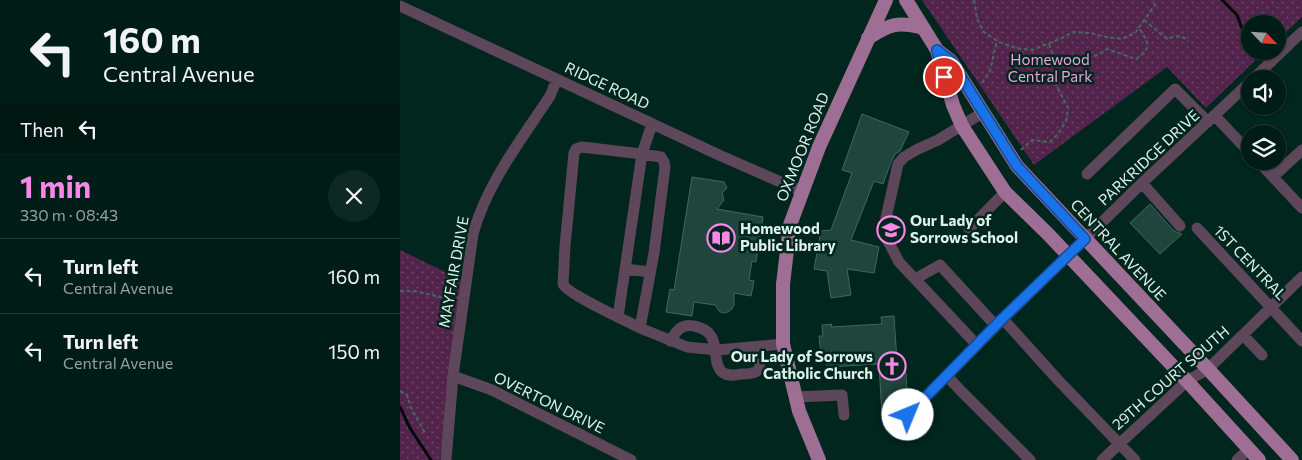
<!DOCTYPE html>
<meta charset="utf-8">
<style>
:root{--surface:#001c16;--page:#0e2923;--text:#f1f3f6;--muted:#95a1a1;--line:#223a35;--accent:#f987e8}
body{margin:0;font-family:Commissioner,sans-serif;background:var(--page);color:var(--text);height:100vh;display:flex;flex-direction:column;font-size:19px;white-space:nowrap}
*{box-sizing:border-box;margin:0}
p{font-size:16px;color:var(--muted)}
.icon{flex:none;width:28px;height:28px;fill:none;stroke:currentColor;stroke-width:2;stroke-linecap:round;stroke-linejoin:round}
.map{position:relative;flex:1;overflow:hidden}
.panel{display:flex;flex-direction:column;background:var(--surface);width:400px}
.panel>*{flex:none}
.guide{background:#001c16;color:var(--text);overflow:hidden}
.needle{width:32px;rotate:115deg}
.controls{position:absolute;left:841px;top:15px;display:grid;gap:10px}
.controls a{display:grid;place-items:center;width:45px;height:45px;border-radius:50%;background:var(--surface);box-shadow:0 1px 4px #0004,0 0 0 1px var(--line);font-size:25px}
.pin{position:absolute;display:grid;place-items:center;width:42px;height:42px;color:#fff;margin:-21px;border:2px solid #fff;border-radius:50%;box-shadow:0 1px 5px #0007}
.me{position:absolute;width:55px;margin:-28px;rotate:45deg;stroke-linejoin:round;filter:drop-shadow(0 0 4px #0008)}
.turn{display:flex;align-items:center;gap:18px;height:105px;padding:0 20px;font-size:22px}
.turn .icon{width:65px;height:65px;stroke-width:2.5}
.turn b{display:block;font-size:35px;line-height:42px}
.then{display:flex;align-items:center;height:48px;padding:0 20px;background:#0003;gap:10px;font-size:19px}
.round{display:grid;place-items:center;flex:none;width:52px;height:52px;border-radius:26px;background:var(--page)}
.summary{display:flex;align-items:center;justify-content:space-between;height:85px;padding:0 20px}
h1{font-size:30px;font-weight:700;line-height:38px;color:var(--accent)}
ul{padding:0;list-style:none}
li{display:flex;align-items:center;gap:15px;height:75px;padding:0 20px;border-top:1px solid var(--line)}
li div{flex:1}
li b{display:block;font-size:19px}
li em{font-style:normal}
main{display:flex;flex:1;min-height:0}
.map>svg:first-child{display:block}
</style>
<main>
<section class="panel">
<div class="guide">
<div class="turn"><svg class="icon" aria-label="left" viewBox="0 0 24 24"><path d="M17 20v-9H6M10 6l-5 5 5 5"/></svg><div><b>160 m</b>Central Avenue</div></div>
<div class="then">Then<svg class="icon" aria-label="left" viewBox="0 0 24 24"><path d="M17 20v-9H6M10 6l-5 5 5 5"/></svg></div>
</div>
<div class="summary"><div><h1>1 min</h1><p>330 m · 08:43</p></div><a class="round"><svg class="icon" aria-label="close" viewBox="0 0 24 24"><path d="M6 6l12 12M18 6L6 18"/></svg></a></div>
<ul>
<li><svg class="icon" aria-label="left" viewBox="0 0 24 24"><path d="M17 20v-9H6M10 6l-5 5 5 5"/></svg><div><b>Turn left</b><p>Central Avenue</p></div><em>160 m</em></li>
<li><svg class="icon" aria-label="left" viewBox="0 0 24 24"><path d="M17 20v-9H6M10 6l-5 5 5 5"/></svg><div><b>Turn left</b><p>Central Avenue</p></div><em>150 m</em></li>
</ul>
</section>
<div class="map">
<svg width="902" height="460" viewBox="0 0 902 460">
<defs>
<pattern id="park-dots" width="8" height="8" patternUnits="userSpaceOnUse" patternTransform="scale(1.25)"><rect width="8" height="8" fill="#52244b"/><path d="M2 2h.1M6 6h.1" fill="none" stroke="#6a4465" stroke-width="1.8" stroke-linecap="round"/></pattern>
</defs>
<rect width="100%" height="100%" fill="#00261e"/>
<path fill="url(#park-dots)" d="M522 0H902V17L878 40V24H850V51H865L806 108 767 67 634 165Z
M0 250 62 280 40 460H0Z"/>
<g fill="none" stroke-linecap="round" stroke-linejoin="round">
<path stroke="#020b08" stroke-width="3" d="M822 0 837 15 842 28 850 38
M0 407 10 428 31 460"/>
</g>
<path fill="#20453c" stroke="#42675d" d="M462 114 509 132 500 151 495 154 491 162 483 184 474 181 451 240 479 247 474 273 447 269 451 295 431 298 427 271 414 269 421 231 431 230 452 173 442 170Z
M292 177 324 182 327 188 322 193 324 200 317 209 363 217 356 262 352 261 349 280 354 281 351 296 334 293V305L332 309 326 313 320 312 315 305 294 302 292 316 266 312 270 289 274 290Z
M750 204 774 231 782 234 760 254 730 223Z
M494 316 497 362 505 361 508 404 499 414 482 415 479 364 427 367 426 356H421L419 336H423L422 325 432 324 431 327 482 324 481 317Z"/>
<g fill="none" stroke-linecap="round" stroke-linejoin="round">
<path stroke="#46675f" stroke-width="2" stroke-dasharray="4 2.5" stroke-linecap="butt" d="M574 0 577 19 584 32 599 42 616 48 632 50 662 38 673 32 690 33 706 37 722 39 735 33 755 5 754 0
M744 20 767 39C775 36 781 34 788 41
M649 44 655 62C674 61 691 61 707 49L736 59C753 48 748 42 739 28
M582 83 590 71 597 40
M621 150 632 140 650 142 658 134 666 121 668 108 653 79 655 62
M0 291H14L54 300
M0 391 7 395 11 408 25 433"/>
<path stroke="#5e475a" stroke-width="11" d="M0 6 319 155 401 191
M853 79 902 32
M815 116 850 153
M858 161 902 208
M687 174 775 89 808 122
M873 177 902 150
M742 183 780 226
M797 228 902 341
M569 229 605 192
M225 269 250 272
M515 279 540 265 596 326
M218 317 242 154 182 147 176 149 174 153 165 246 163 284C167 294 227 321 240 328L254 253 265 167 264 162 261 157 242 154 252 124
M603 319 658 380 735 460
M240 328 287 347 317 350 383 344
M843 335 862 355
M270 341C276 332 281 323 294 326 325 332 309 360 322 372 328 377 335 375 341 374 348 374 354 374 360 369L357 347
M577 345 499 262 487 239 486 218 498 164 504 157 518 149 538 140 582 113
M53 376 92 390 231 460
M547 376 560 390 630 460
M395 397 442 395 444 415
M495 428 603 319 742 183 850 82
M46 460 53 376 73 234C87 183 121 140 150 96L157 79
M702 460 787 381 808 369 902 277
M837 460 849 449"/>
<path stroke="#9e6e95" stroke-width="14" d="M506 0 537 50 553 105 562 126 605 192 648 234 787 381 859 460
M468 38C490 24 498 21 523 28
M537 50 551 61 617 166 808 369 892 460
M419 460 399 411 383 344V284L390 225 419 147 486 0"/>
</g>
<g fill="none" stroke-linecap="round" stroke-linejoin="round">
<g stroke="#114b97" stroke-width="12">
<path id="route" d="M508 415 602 319 685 239 617 166 551 61 537 50 544 77"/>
</g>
<use href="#route" stroke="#1a73e8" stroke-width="9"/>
</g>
<defs>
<g id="school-ring" transform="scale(1.4375)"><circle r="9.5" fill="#00261e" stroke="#f987e8" stroke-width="1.5"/><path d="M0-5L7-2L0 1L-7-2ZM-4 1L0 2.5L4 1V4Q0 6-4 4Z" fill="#f987e8"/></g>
<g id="library-ring" transform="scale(1.4375)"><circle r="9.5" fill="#00261e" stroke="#f987e8" stroke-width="1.5"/><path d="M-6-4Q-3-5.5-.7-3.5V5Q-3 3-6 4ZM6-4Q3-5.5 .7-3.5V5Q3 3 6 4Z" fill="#f987e8"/></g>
<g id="church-ring" transform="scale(1.4375)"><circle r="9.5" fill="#00261e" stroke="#f987e8" stroke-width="1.5"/><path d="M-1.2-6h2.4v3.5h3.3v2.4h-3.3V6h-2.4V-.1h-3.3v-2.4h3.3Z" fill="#f987e8"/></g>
</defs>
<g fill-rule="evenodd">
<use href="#school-ring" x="491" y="230"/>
<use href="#library-ring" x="321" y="238"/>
<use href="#church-ring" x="492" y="366"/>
</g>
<g text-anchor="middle" stroke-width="5" stroke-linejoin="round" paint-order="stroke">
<g font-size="15" fill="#efa0e2" stroke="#00261e">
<text x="650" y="65">Homewood<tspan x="650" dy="17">Central Park</tspan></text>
</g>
<g font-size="15" fill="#ddf1eb" stroke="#00261e">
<text transform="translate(207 86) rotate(25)" y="5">RIDGE ROAD</text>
<text transform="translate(403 147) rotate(-68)" y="5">OXMOOR ROAD</text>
<text transform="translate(749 158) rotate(-43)" y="5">PARKRIDGE DRIVE</text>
<text transform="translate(718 250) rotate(47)" y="5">CENTRAL AVENUE</text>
<text transform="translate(850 263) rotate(46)" y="5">1ST CENTRAL</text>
<text transform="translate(54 272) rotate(-80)" y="5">MAYFAIR DRIVE</text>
<text transform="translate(771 378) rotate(-41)" y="5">29TH COURT SOUTH</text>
<text transform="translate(149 403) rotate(26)" y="5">OVERTON DRIVE</text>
</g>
<g font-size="15" font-weight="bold" fill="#ddf1eb" stroke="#00261e" text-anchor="start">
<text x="510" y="226">Our Lady of<tspan x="510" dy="17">Sorrows School</tspan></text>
<text x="340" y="234">Homewood<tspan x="340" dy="17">Public Library</tspan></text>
<text x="473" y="362" text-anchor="end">Our Lady of Sorrows<tspan x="473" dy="17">Catholic Church</tspan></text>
</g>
</g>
</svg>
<div class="controls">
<a><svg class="needle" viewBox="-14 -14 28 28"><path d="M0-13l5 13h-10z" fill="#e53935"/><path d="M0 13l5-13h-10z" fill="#95a1a1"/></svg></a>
<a><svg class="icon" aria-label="sound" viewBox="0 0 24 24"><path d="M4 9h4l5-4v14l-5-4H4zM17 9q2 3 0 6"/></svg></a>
<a><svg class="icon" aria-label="layers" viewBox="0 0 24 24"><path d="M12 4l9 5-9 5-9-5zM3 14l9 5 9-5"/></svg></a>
</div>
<div class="pin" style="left:544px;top:77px;background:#d93025"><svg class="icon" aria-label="arrive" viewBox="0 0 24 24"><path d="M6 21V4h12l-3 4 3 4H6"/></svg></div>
<svg class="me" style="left:508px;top:415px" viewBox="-20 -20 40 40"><circle r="19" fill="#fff"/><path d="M0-13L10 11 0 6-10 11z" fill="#1a73e8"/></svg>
</div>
</main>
